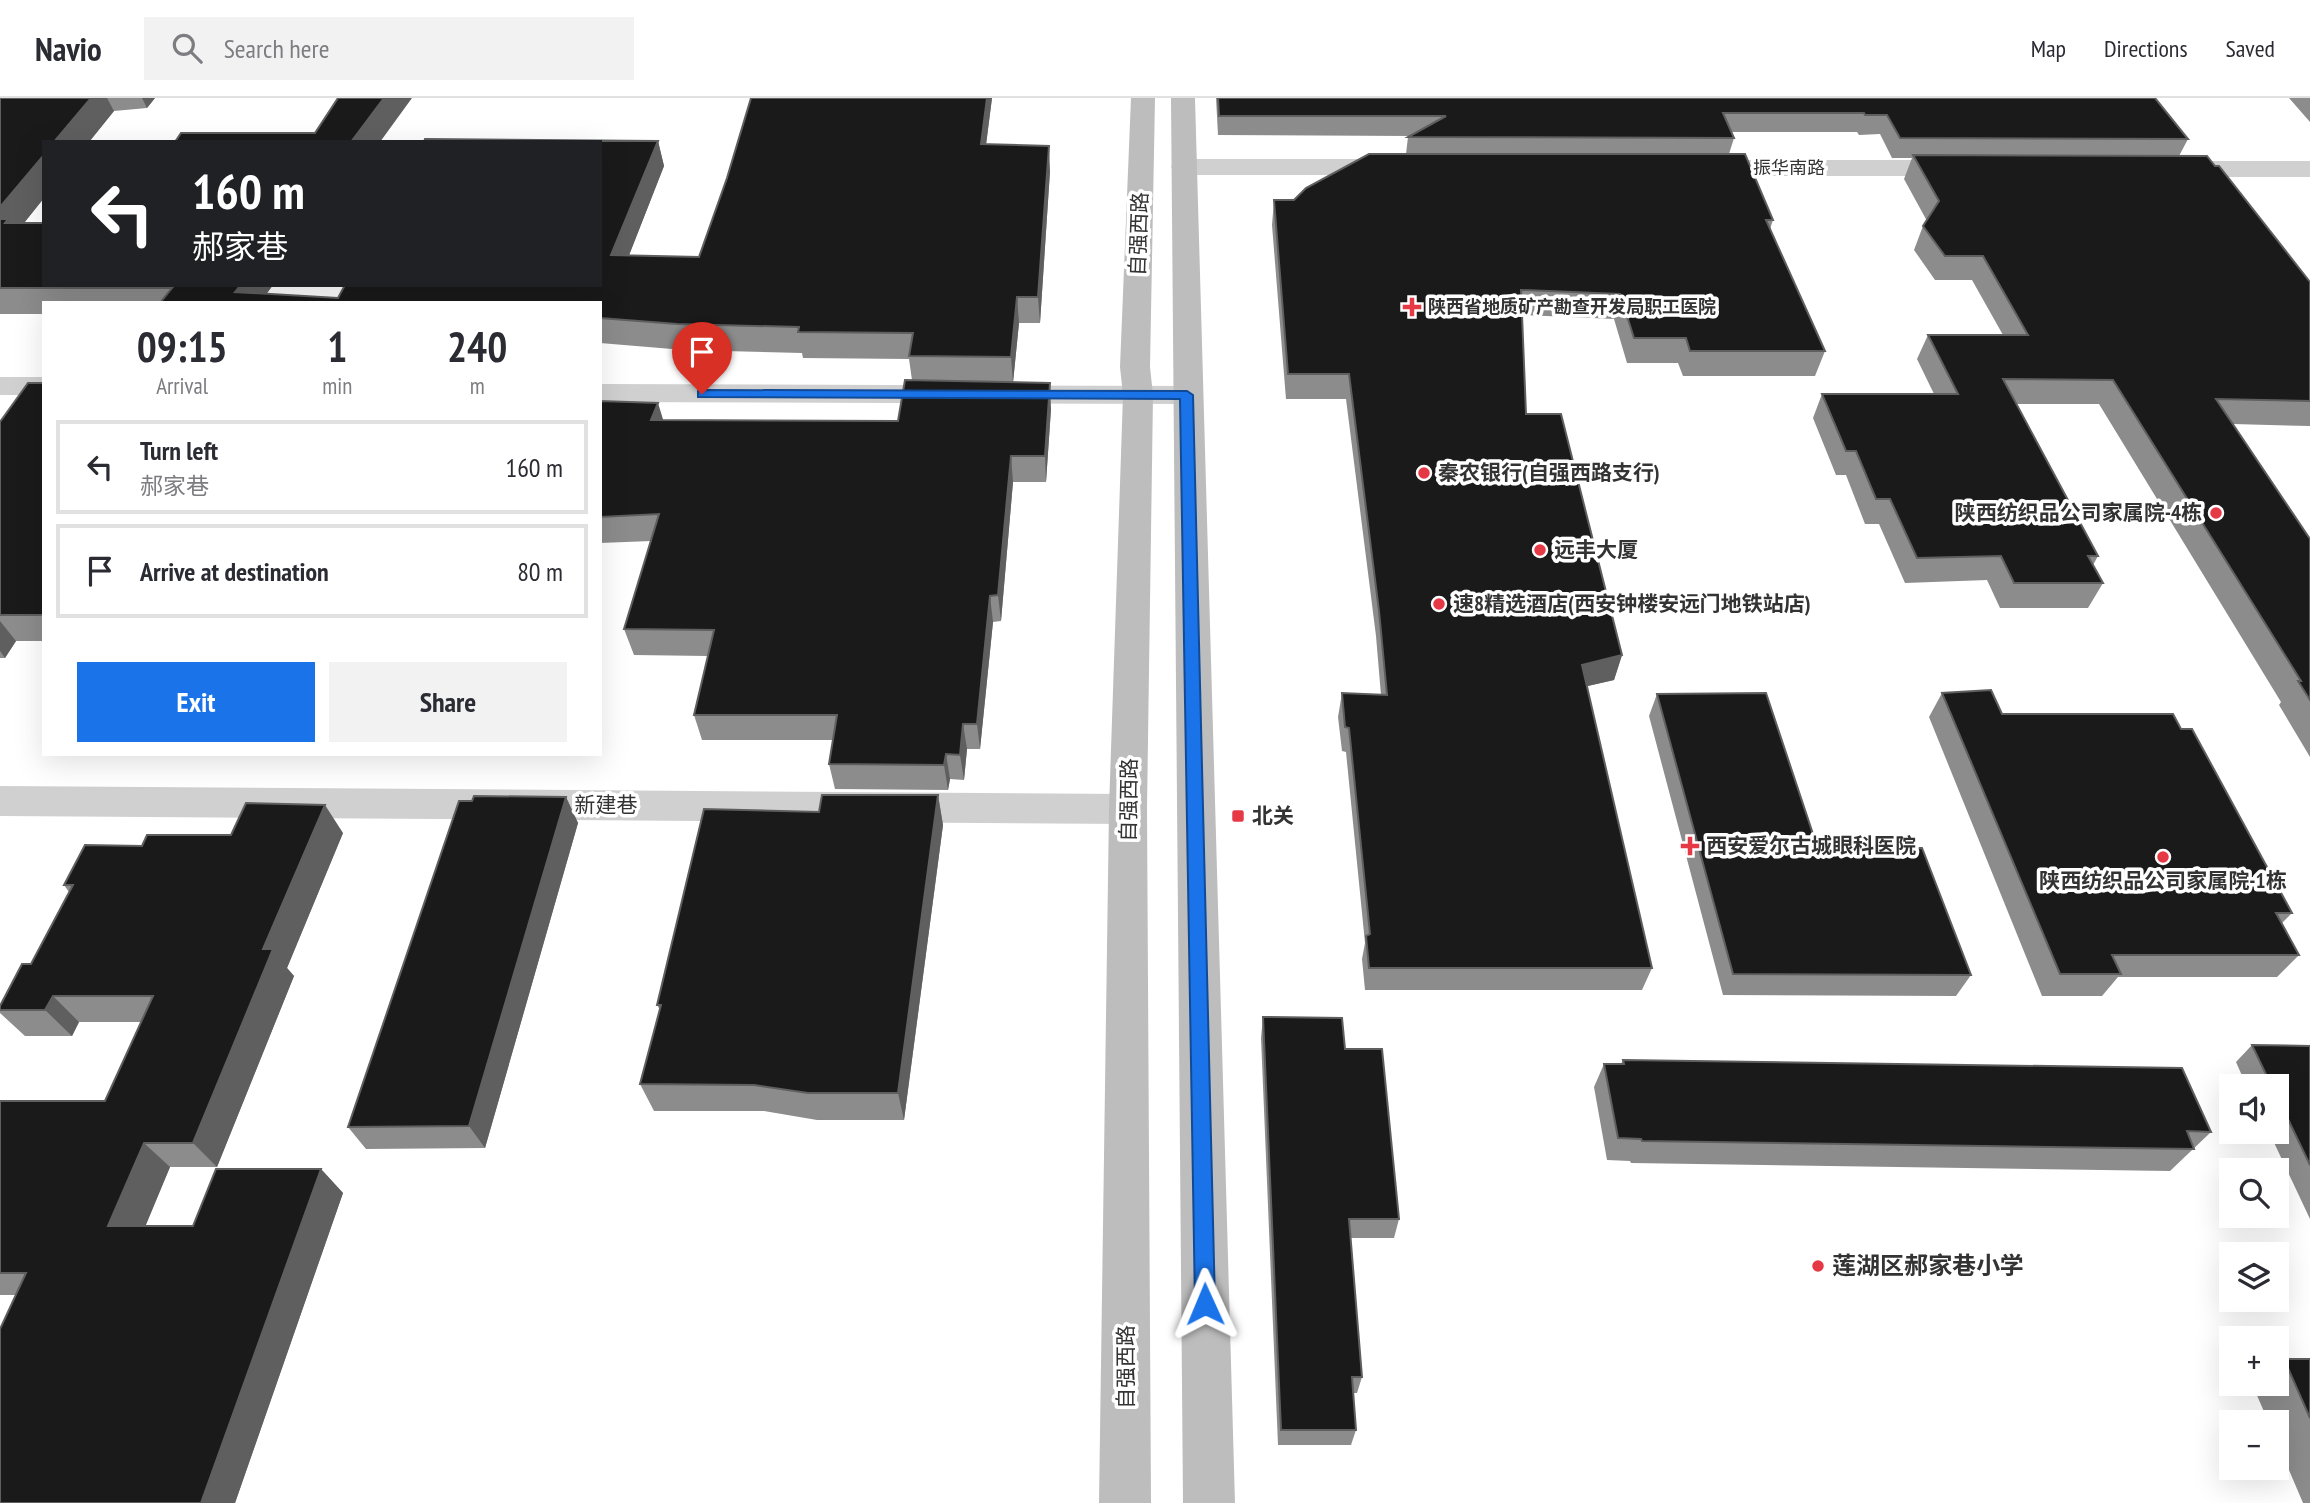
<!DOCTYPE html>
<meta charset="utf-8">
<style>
:root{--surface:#fff;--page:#f2f2f3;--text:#2b2b33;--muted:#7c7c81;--line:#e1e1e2;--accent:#1a73e8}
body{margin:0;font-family:"PT Sans Narrow","Noto Sans SC",sans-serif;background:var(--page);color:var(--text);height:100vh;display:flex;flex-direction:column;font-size:26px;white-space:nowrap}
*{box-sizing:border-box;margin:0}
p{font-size:23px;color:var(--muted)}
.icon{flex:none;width:38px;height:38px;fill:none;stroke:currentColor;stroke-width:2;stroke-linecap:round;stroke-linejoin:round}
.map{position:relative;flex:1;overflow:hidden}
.side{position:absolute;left:42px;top:203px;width:560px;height:455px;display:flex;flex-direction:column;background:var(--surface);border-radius:0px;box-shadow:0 7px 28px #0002}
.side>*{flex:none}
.guide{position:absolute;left:42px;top:42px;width:560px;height:147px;border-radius:0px;box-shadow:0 7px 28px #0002;background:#202124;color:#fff;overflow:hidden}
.buttons{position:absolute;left:2219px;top:976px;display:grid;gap:14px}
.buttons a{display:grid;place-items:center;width:70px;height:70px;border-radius:0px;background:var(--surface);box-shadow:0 7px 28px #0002;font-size:35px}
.pin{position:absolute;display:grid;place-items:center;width:60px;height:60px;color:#fff;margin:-72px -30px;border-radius:50% 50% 50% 0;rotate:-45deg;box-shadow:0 0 7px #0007}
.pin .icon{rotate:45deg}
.me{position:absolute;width:77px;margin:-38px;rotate:359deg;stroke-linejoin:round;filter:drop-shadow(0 0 5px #0008)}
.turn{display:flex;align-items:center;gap:24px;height:147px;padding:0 35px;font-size:32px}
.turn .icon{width:91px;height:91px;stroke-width:2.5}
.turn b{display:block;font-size:49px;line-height:60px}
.eta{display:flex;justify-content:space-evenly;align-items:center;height:119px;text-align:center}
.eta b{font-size:42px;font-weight:600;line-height:49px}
.cta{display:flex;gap:14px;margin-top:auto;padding:14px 35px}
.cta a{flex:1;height:80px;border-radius:0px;background:var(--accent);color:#fff;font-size:28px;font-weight:600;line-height:80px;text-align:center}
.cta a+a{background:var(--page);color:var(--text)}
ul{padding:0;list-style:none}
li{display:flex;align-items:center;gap:21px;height:94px;margin:0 14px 10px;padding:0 21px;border:4px solid var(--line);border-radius:0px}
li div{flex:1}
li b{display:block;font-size:26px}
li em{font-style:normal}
header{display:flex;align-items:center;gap:42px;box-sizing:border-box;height:98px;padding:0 35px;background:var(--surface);border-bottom:2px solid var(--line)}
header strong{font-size:33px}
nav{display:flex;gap:38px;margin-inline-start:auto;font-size:24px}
.search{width:490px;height:63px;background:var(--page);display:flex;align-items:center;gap:18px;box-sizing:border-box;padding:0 24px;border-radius:0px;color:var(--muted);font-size:26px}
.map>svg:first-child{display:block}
</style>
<header>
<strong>Navio</strong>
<div class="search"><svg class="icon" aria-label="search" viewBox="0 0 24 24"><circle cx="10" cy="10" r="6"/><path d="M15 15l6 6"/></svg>Search here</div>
<nav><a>Map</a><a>Directions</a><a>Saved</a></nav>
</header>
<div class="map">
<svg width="2310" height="1405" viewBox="0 0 2310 1405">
<rect width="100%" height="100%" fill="#fff"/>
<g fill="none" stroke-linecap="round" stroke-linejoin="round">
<path fill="#d0d0d0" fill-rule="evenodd" d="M1184 61H1395L1404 63 1408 69 1404 75 1395 77H1184L1175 75 1171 69 1175 63Z
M1697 62H1959L1968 64 1972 70 1968 76 1959 78H1697L1688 76 1684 70 1688 64Z
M2169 63H2310V79H2169L2160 77 2156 71 2160 65Z
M0 279H44V297H0Z
M600 286 1187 288 1198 290 1202 297 1198 304 1187 306 600 304Z
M0 688 1128 696 1142 700 1147 711 1142 722 1128 726 0 718Z"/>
<path fill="#bdbdbd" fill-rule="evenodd" d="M1131 0H1155L1150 269 1153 297 1147 711 1151 1405H1099L1109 711 1123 297 1120 269Z
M1171 0H1195L1235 1405H1183Z"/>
</g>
<path fill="#8c8c8c" d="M0 0H155L147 10 114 13 89 44H44V100L24 125 273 187 266 196 338 200 658 43 664 68 629 157 699 159 727 80 751 0H992L986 46 1050 73 1040 225H1019L1013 284 1051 311 1046 384H1013L1001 523 993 524 980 651H967L964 682 950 681 948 692 835 691 829 666 833 642H702L694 617 708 558 634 557 624 531 651 443 600 445V303L663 322 898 323 912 282 909 261 803 260 802 255 684 252 600 245V205H44V216H0Z
M1216 0H2155L2188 41 2179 58 2310 184V328L2233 326 2310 441V659L2279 607 2281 604 2099 306H2016L2098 458 2093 467 2103 485 2088 510H2000L1987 482 1905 485 1879 426H1865L1846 377H1836L1813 320 1822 296H1934L1917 261 1928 237H2003L1972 182H1935L1914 152 1923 128 1927 123 1904 81 1912 60H1892L1880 36 1859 37 1857 34H1731L1734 40 1729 56 1773 122 1770 131 1825 253 1815 278H1683L1678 265H1627L1614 221 1522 217 1526 316 1622 557 1614 582 1587 588 1652 870 1642 892H1365L1362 861 1365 845 1346 654 1342 653 1338 619 1342 595 1381 597 1376 538 1346 301H1286L1272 127 1274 102H1294L1406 56 1408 39 1411 38 1218 37Z
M2289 0H2310V24Z
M44 285V543H16L5 560H0V324Z
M1942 595 2002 616 2181 631 2292 815 2282 825 2299 857 2277 879H2118L2102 898H2042L1929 619Z
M1657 596 1818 751 1971 877 1956 898 1723 897 1649 618Z
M938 697 943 727 904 1022H817L764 1013H654L640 986 660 912 657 907 819 714Z
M566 699 578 725 485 1050 366 1051 348 1029 472 703Z
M343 735 287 870 294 878 217 1069H170L145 1128H193L321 1071 343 1095 235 1405H0L16 1197H0V1003H105L141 924H79L72 938H25L0 915V908L31 866 69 794 64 787 142 748 231 737Z
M1263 919 1345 951 1399 1121 1394 1140H1351L1362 1279 1357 1295H1353L1356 1332 1351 1347H1278L1261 940Z
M2252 947 2310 948V1121L2269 1034H2277V989H2247L2236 964Z
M1623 962 2211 1034 2170 1073 1631 1065 1630 1063 1607 1062 1594 989 1604 966H1621Z
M2284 1261H2310V1405H2303L2277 1344V1325H2269L2252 1286H2277V1266Z"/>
<path fill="#5f5f5f" d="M91 0H107L114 13 89 44H54Z
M142 0H155L147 10Z
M384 0H412L380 44H351Z
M987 0H992L983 71 981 46Z
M658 43 664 68 619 183 611 157Z
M1049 48 1050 73 1040 225 1038 199Z
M44 57V100L16 135 0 137V109Z
M241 187H273L260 205 235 194Z
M1017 199 1019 225 1013 285 1011 259Z
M1050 285 1051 311 1046 384 1045 358Z
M658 305 666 331 651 322Z
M1011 358 1013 384 1001 523 998 497Z
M990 498 993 524 980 651 977 626Z
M0 523 16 543 5 560 0 553Z
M1622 557 1614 582 1575 591 1582 567Z
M963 626 967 651 964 682 960 657Z
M946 656 950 681 948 692 944 667Z
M938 697 943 727 904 1022 898 995Z
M566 699 578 725 485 1050 469 1028Z
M325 707 343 735 287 870 294 878 217 1069 193 1045 263 851Z
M53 898 79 924 72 938 45 912Z
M144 1045 170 1069 136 1151 108 1128Z
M321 1071 343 1095 235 1405H201Z"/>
<path fill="#1a1a1a" stroke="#5f5f5f" stroke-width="2" d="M0 0H91L54 44H44V57L0 109Z
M338 0H384L351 44H175L181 35H315Z
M751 0H987L981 46 1049 48 1038 199H1017L1011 259 909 258 913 235 798 234 799 229 677 226 600 220V205H160L172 190H0V121H8L5 125H44V187H241L235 194 338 200 345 187H600V44H424L425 41 658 43 611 157 699 159 727 80Z
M1218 0H2155L2188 41 1900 40 1887 17H1865L1864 15H1723L1734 40 1408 39 1446 18H1219Z
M1369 56H1745L1773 122H1766L1825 253H1690L1686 240H1634L1620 196 1521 192 1526 316H1561L1622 557 1582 567 1652 870H1369L1366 838 1370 836 1349 630 1345 629 1342 595 1387 597 1379 513 1349 276H1288L1274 102H1294L1306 90Z
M1913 57 2207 58 2215 68H2219L2310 184V303L2216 301 2310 441V602L2298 583H2301L2113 282 2003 281 2098 458H2088L2103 485H2014L2001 458 1917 460 1890 401H1876L1856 353H1846L1822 296H1958L1928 237H2028L1983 158H1945L1923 128 1939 103Z
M905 282 1050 285 1045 358H1011L998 497 990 498 977 626H963L960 657 946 656 944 667 829 666 837 617H694L714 532 624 531 659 416 600 419V303L658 305 651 322 898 323Z
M28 285H44V517H0V324Z
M1991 592 2002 616H2173L2181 631H2192L2292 815H2276L2299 857H2112L2121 876H2060L1942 595Z
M1766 595 1818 751 1922 750 1971 877 1733 876 1657 596Z
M822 697H938L898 995H808L754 987 640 986 661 907H657L704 711 819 714Z
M474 698 566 699 469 1028 348 1029 459 703H472Z
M246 705 325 707 263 851H273L193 1045H144L108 1128H193L216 1071H321L201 1405H0V1231L26 1175H0V1003H105L153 898H53L45 912H0V908L22 866H31L73 787H64L85 747 142 748 147 737H231Z
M1263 919 1342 920 1345 951H1382L1399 1121H1349L1362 1279H1352L1356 1332H1281Z
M2252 947 2310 948V1067L2277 998V989H2272Z
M1623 962 2182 970 2211 1034 2187 1033 2194 1051 1642 1043 1641 1041 1618 1040 1604 966H1624Z
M2284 1261H2310V1320Z"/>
<path fill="#1a73e8" stroke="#114b97" stroke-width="2" d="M702 292 1187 293 1193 297 1215 1206 1212 1213 1205 1216 1198 1213 1195 1206 1180 301 698 299V293Z"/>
<g fill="#e63946" stroke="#fff" stroke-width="2.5">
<path d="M1408.5 198.5h7v7h7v7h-7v7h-7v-7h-7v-7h7z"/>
<circle cx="1424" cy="375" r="7"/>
<circle cx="2216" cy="415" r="7"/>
<circle cx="1540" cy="452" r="7"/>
<circle cx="1439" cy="506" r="7"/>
<rect x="1231" y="711" width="14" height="14" rx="3.5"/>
<path d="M1686.5 737.5h7v7h7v7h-7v7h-7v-7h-7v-7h7z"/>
<circle cx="2163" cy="759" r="7"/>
<circle cx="1818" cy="1168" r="7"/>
</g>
<g text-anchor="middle" stroke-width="7" stroke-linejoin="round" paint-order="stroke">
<g font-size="18" fill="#333" stroke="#fff">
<text x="1789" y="76">振华南路</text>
</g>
<g font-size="18" font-weight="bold" fill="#333" stroke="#fff" text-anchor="start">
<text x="1428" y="215">陕西省地质矿产勘查开发局职工医院</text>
</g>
<g font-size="21" fill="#333" stroke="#fff">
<text transform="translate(1139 136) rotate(-88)" y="7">自强西路</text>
<text transform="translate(1129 702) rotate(-89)" y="7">自强西路</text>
<text x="606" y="714">新建巷</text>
<text transform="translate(1126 1269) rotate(-90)" y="7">自强西路</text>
</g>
<g font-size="21" font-weight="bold" fill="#333" stroke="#fff" text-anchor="start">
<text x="1438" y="382">秦农银行(自强西路支行)</text>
<text x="2202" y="422" text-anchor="end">陕西纺织品公司家属院-4栋</text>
<text x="1554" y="459">远丰大厦</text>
<text x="1453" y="513">速8精选酒店(西安钟楼安远门地铁站店)</text>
<text x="1252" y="725">北关</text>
<text x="1706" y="755">西安爱尔古城眼科医院</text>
<text x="2163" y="790" text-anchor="middle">陕西纺织品公司家属院-1栋</text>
</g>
<g font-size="24" font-weight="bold" fill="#333" stroke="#fff" text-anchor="start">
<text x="1832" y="1176">莲湖区郝家巷小学</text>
</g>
</g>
</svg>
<div class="buttons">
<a><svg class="icon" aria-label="sound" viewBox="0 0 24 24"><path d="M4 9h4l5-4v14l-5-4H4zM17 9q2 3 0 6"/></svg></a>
<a><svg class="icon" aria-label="search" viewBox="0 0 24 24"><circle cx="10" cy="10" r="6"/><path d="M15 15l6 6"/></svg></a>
<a><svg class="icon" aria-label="layers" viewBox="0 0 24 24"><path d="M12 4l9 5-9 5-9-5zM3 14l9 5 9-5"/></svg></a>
<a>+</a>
<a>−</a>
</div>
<div class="pin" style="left:702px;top:296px;background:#d93025"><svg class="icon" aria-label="arrive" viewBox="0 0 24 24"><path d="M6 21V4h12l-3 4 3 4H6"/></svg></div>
<svg class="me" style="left:1205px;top:1206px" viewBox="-20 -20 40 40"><path d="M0-17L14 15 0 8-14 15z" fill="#1a73e8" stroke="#fff" stroke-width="4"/></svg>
<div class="guide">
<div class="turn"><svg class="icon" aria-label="left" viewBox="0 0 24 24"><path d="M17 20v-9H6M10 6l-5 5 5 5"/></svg><div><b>160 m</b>郝家巷</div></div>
</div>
<section class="side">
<div class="eta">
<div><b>09:15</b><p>Arrival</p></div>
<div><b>1</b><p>min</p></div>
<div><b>240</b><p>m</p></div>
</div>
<ul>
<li><svg class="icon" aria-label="left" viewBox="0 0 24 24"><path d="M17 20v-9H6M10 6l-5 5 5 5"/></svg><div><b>Turn left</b><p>郝家巷</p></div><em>160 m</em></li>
<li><svg class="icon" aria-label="arrive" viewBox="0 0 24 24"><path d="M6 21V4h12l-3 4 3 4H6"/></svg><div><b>Arrive at destination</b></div><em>80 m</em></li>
</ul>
<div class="cta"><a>Exit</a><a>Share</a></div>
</section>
</div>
